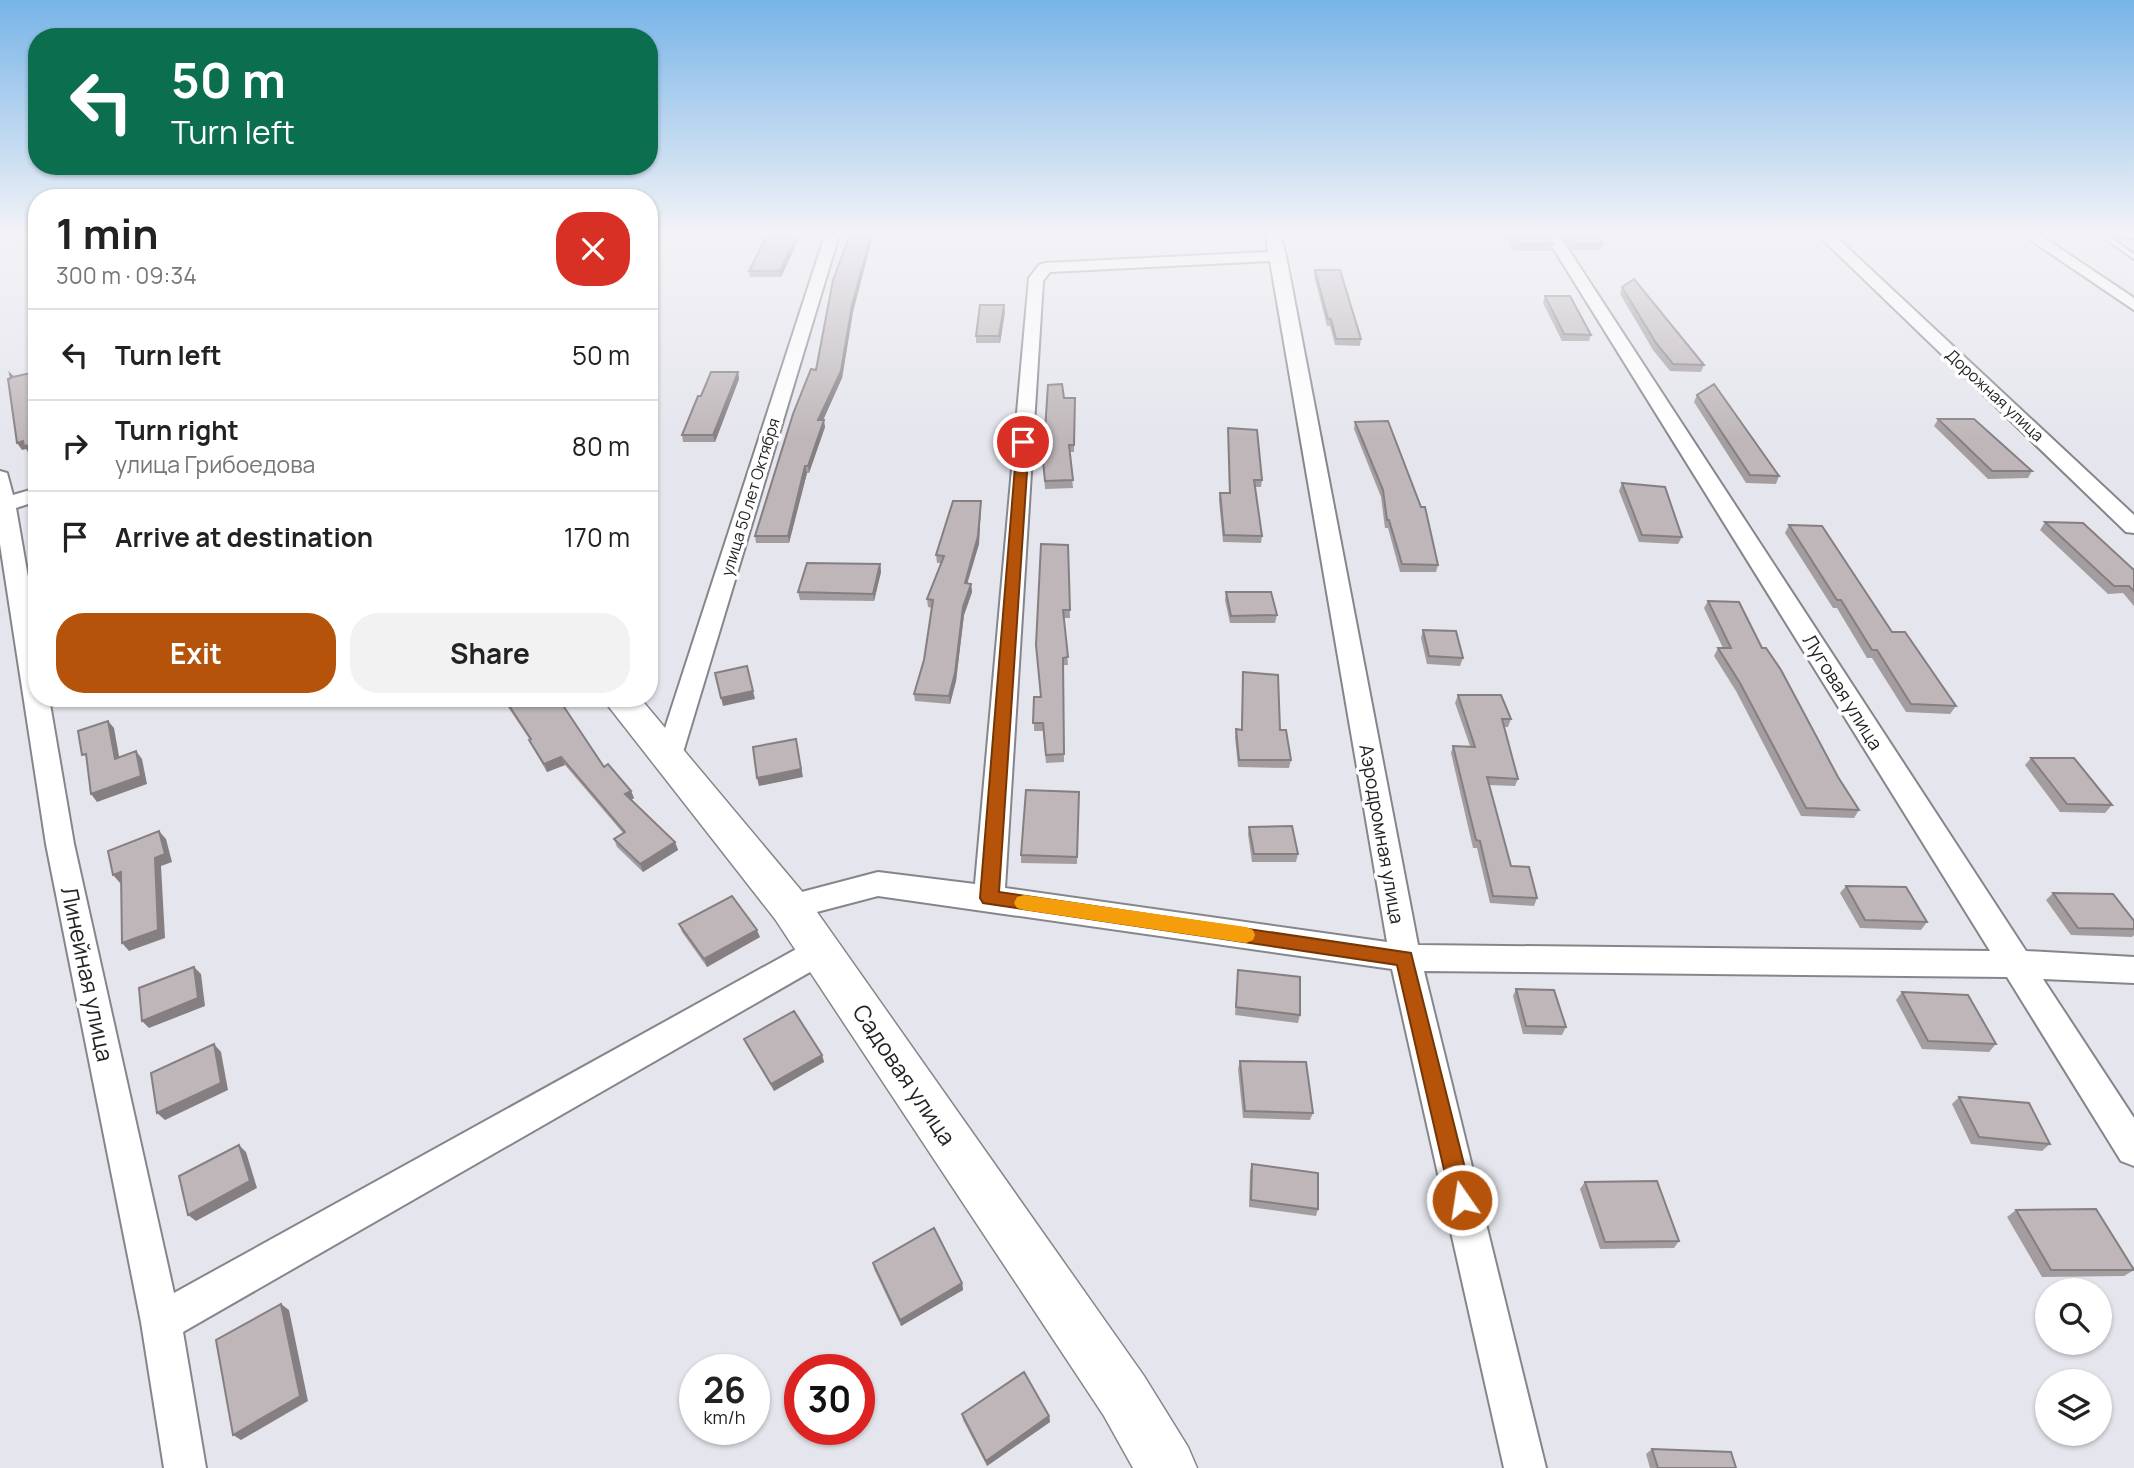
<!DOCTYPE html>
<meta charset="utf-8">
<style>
:root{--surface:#fff;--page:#f2f2f2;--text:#222;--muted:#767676;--line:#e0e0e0;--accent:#b45309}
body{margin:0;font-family:Manrope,sans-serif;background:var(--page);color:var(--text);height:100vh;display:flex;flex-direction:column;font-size:26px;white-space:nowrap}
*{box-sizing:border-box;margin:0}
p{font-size:23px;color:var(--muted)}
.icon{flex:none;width:38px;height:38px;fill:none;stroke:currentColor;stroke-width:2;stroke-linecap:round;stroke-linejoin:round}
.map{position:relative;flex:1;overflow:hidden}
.panel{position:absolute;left:28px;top:189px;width:630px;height:518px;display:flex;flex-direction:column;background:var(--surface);border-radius:28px;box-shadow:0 2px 5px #0004}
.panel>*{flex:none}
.banner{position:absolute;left:28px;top:28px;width:630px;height:147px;border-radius:28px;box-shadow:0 2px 5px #0004;background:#0b6e4f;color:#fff;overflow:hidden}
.fabs{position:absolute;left:2035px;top:1278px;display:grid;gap:14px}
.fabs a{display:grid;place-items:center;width:77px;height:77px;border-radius:50%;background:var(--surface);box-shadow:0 2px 5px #0004;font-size:35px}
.speed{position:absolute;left:679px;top:1354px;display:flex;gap:14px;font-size:35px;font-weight:700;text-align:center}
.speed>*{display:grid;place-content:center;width:91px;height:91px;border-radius:50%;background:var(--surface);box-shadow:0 2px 5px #0004;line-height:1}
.speed small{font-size:18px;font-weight:400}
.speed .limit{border:10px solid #d22;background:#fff;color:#111}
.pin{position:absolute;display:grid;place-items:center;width:60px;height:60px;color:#fff;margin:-30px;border:4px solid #fff;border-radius:50%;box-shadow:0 2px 7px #0007}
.me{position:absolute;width:77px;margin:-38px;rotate:347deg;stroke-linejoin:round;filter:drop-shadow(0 0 5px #0008)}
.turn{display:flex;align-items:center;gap:24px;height:147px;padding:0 28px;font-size:32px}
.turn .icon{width:91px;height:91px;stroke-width:2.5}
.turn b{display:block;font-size:49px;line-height:60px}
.round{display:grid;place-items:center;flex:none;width:74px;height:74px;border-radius:28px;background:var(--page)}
.headline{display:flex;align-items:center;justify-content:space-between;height:119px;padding:0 28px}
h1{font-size:42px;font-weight:700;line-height:52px}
.primary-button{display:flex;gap:14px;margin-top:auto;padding:14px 28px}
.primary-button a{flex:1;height:80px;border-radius:28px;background:var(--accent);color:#fff;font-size:28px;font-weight:700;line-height:80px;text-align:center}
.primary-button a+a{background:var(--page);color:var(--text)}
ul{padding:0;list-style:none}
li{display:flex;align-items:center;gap:21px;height:91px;padding:0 28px;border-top:2px solid var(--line)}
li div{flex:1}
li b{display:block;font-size:26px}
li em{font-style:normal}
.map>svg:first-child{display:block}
</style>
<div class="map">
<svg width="2134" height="1468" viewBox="0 0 2134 1468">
<rect width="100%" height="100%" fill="#e5e5ed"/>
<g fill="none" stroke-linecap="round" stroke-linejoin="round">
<g stroke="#85858c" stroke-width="4">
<path id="lane" d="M2100 235H2107L2134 254V259Z
M2115 235H2134V238L2118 237Z"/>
</g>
<g stroke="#85858c" stroke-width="4">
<path id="street" d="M825 235H839L681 759 677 766 668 769 659 766 655 759Z
M1266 235H1280L1286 256 1418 945 1990 951 1545 235H1559L2026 951 2134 957V983L2043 979 2134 1118V1166L2121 1161 2007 977 1424 971 1546 1468H1504L1392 969 878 896 790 919 779 916 775 907 779 898 878 872 975 884 1029 278 1039 265 1045 263 1268 252ZM1270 261 1387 942 1005 888 1043 281 1050 272Z
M1818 235H1834L2134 515V533L2126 532Z
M2023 235H2040L2134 298V310Z
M0 471 7 473 13 495 37 488V501L16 508 37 629V698H49L74 844 174 1293 809 942 820 938 831 942 836 951 831 960 183 1332 206 1468H164L141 1322 46 844 0 544Z"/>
</g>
<g stroke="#85858c" stroke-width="3">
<path id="secondary" d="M602 698H640L805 895 1144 1376 1188 1447 1197 1468H1133L1104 1416 775 919Z"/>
</g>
<use href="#lane" fill="#fff" fill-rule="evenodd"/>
<use href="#street" fill="#fff" fill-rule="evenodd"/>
<use href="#secondary" fill="#fff" fill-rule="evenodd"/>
</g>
<path fill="#a39d9f" d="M850 235H873L853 312 842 378 823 420 825 427 809 473H807L789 543H756L755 536 816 370Z
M1505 235H1547L1553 244 1552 251H1514Z
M1562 235H1598L1603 244 1601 250H1572Z
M796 237 797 243 781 277H750L749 271Z
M1315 270 1361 339 1360 346 1335 345 1330 326H1327L1314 276Z
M1622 287 1704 365 1701 372 1670 371 1653 350 1620 294Z
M1545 296 1591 335 1589 341H1562L1543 303Z
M1005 312 1000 343H976V336Z
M738 372 739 379 715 442H683L682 435Z
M1697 395 1779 476 1776 484 1746 483 1694 402Z
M1064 398H1075L1074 452H1070L1073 488 1045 489 1043 461Z
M1938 419 2032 471 2028 478 1988 479 1934 426Z
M1355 422 1438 565 1436 572H1400L1388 528H1385L1381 497 1354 429Z
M1228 428 1262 480 1261 487H1255L1262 536 1261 543 1223 542 1219 500 1220 493H1229Z
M1622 483 1682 537 1678 544 1639 542 1619 491Z
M981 509 979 544 967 584H971L972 592 964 615 956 681 950 704 915 701 914 694 924 660 932 608 928 607 927 599 941 563H937L936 555Z
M2045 522 2124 562 2134 570V606L2123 593 2108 594 2040 530Z
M1789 525 1892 632 1956 706 1950 714 1906 712 1872 658H1867L1837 608H1833L1785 533Z
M1068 545 1070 618H1064L1068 665H1063L1064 762 1046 763 1043 731H1034V697H1040Z
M880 564 881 572 874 601 800 600 798 592Z
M1226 592 1277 615 1275 623H1230L1225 600Z
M1708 601 1762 648 1838 777 1859 810 1854 818 1801 816 1736 691 1714 656 1718 648H1723L1704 608Z
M1423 630 1463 658 1460 666 1427 664 1421 638Z
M1243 672 1280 730 1291 760 1289 768 1238 767 1235 737 1236 729 1241 730Z
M1458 695 1511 719 1508 727H1504L1518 779 1515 786 1489 785 1511 866 1537 898 1534 906 1490 903 1477 848H1473L1451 753 1453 746H1470L1455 703Z
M502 698H563L564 701 561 703 604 767 631 791 634 798 631 800 675 842 678 850 643 872 617 847 614 839 623 833 565 765 547 772 533 748 529 740H530Z
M2031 758 2112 805 2105 813 2060 812 2025 765Z
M1079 792 1077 864 1021 863V855Z
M1249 827 1298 854 1296 862H1252L1248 834Z
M1846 886 1927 922 1921 930 1860 928 1840 893Z
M2053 893 2134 929V935L2132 937 2071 935 2046 900Z
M679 924 760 937 707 967 682 932Z
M1238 970 1300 1015 1298 1023 1235 1015Z
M1516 989 1566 1027 1562 1035 1523 1034 1513 996Z
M1902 992 1996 1044 1989 1052 1922 1049 1896 1000Z
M744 1039 822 1055 824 1062 774 1091 747 1046Z
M1240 1061 1313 1113 1310 1120 1243 1118 1238 1069Z
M1959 1097 2050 1144 2042 1151 1971 1144 1952 1104Z
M1252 1164 1318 1209 1316 1216 1249 1207 1250 1171Z
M1585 1182 1679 1241 1674 1248 1600 1249 1580 1189Z
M2016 1210 2134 1270 2124 1276 2042 1277 2007 1217Z
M873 1263 962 1283 963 1290 901 1326 874 1269Z
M962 1414 1049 1416 1050 1422 987 1466 963 1420Z
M1652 1449 1736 1468H1650L1646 1454Z"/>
<path fill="#857f82" d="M871 235H873L853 312 842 378 820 427 818 420 852 305Z
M796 237 797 243 781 277 780 271Z
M1004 305 1005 312 1000 343 999 336Z
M738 372 739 379 715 442 713 435Z
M31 373 36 380 37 388V418Z
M824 420 825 427 809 473 808 466Z
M23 441 37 444V452L29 453 26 449 22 450 17 443Z
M805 466 807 473 789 543 788 536Z
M981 501 979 544 965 591V583Z
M880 564 881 572 874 601 873 594Z
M971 584 972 592 964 615 956 681 950 704 949 696 963 607Z
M753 691 755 699 723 706 721 698Z
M108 721 114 728 121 767 115 759Z
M796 739 803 777 759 786 757 778Z
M136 751 142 759 147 784 97 802 91 794Z
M561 757 565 765 547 772 544 764Z
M631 791 634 798 628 802 625 794Z
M159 831 166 839 172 862 161 866 165 938 129 951 122 943 155 858Z
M675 842 678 850 643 872 640 864Z
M121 872 127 880 120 883 113 875Z
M757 930 760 937 707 967 704 959Z
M194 967 201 974 205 1006 149 1028 142 1021Z
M214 1044 221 1052 228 1090 165 1120 157 1113Z
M822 1055 824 1062 774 1091 771 1084Z
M239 1145 246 1152 257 1188 196 1221 188 1215Z
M962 1283 963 1290 901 1326 900 1320Z
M281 1304 289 1310 308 1401 241 1440 233 1435Z
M1049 1416 1050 1422 987 1466 986 1461Z"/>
<path fill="#beb6b9" stroke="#857f82" stroke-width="2" d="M850 235H871L852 305 841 371 818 420H824L808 466H805L788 536H755L793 414 811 369 816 370 833 280Z
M1510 235H1547L1553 244H1516Z
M1568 235H1598L1603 244H1574Z
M766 237H796L780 271H749Z
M1315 270H1340L1361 339H1336L1331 319H1328Z
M1634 279 1704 365 1673 364 1656 343 1622 287Z
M1545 296H1570L1591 335 1564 334Z
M980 305H1004L999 336H976Z
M711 372H738L713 435H682L698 396H701Z
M31 373 37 418V444L24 446 23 441 17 443 8 379 11 378 10 374 13 377Z
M1062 384 1064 398H1075L1074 445H1069L1073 480 1045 481 1043 461 1048 385Z
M1714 384 1779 476 1750 475 1697 395Z
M1938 419H1974L2032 471H1992Z
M1388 421 1421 507H1425L1438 565 1402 564 1389 520H1387L1383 490 1355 422Z
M1228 428 1257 430 1262 480H1254L1262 536 1224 535 1220 493H1230Z
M1622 483 1665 487 1682 537 1642 535Z
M953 501H981L978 536 965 583 971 584 963 607 955 673 949 696 914 694 924 660 933 600 927 599 944 556 936 555Z
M2045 522 2083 523 2134 570V591L2129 586H2114Z
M1789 525 1822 526 1892 632H1905L1956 706 1911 704 1877 650H1872L1841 600H1837Z
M1041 544 1068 545 1070 610H1063L1068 657 1063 658 1064 754 1046 755 1043 723H1033L1034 697H1041L1036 645Z
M807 563 880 564 873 594 798 592Z
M1226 592H1271L1277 615 1231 616Z
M1708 601 1739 602 1762 648H1766L1781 670 1838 777 1859 810 1806 808 1740 683 1718 648H1731Z
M1423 630 1456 631 1463 658 1429 656Z
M747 666 753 691 721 698 715 673Z
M1243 672 1278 675 1280 730H1286L1291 760H1239L1236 729 1242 730Z
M1458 695H1501L1511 719H1502L1518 779 1487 777 1511 866 1529 867 1537 898 1493 896 1480 841 1476 840 1453 746 1475 747Z
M504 698H558L604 767 608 764 631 791 625 794 675 842 640 864 614 839 625 832 561 757 544 764 529 740 531 739Z
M108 721 115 759 136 751 141 776 91 794 86 754 82 755 78 731Z
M796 739 801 769 757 778 753 747Z
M2031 758H2074L2112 805 2067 804Z
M1026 790 1079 792 1077 857 1021 855Z
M1292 826 1298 854H1254L1249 827Z
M159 831 165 854 155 858 158 930 122 943 121 872 113 875 108 851Z
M1846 886 1906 887 1927 922 1865 920Z
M2053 893 2113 894 2134 921V929L2078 928Z
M732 896 757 930 704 959 679 924Z
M194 967 198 998 142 1021 139 988Z
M1238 970 1300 977V1015L1236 1007Z
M1516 989 1554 990 1566 1027 1526 1026Z
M1902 992 1968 995 1996 1044 1928 1041Z
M794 1011 822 1055 771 1084 744 1039Z
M214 1044 221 1083 157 1113 151 1073Z
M1240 1061 1306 1062 1313 1113 1245 1111Z
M1959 1097 2029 1103 2050 1144 1979 1137Z
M239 1145 250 1181 188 1215 179 1176Z
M1252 1164 1318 1173V1209L1251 1200Z
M1657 1181 1679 1241 1605 1242 1585 1182Z
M2096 1209 2134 1270H2051L2016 1210Z
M934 1228 962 1283 900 1320 873 1263Z
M281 1304 300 1396 233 1435 216 1340Z
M1024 1372 1049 1416 986 1461 962 1414Z
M1652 1449 1731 1452 1736 1468H1658Z"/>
<linearGradient id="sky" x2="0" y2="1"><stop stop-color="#78b4e8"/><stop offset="0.53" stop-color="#f3f3f7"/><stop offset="1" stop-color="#f3f3f7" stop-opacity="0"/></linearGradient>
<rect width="2134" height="440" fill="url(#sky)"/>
<path fill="#b45309" stroke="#753606" stroke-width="2" d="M1023 439 1029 442 999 892 1411 953 1473 1200 1470 1208 1462 1211 1454 1208 1451 1200 1397 965 983 903 980 898 1017 442Z"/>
<path fill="#f59e0b" d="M1024 895 1246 927 1253 930 1255 935 1253 940 1246 943 1024 910 1017 908 1014 903 1017 897Z"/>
<g text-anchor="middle" stroke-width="7" stroke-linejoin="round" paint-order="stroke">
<g font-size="16" fill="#232326" stroke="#fff">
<text transform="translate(1995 395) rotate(43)" y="6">Дорожная улица</text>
<text transform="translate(750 497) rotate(-73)" y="6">улица 50 лет Октября</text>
</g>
<g font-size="19" fill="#232326" stroke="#fff">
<text transform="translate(1843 692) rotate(58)" y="7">Луговая улица</text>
<text transform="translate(1382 834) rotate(80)" y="7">Аэродромная улица</text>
</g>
<g font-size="23" fill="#232326" stroke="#fff">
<text transform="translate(87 974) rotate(78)" y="8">Линейная улица</text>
<text transform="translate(904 1075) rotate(56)" y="8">Садовая улица</text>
</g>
</g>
</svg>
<div class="fabs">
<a><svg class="icon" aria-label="search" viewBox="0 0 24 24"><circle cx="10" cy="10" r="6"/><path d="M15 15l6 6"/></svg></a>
<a><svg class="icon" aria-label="layers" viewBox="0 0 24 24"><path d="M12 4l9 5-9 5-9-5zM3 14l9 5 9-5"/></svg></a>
</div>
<div class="speed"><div>26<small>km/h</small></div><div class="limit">30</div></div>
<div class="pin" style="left:1023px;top:442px;background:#d93025"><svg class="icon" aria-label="arrive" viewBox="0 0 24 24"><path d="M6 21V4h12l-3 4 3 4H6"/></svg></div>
<svg class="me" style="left:1462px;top:1200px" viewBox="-20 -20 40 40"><circle r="17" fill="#b45309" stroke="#fff" stroke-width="3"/><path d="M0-11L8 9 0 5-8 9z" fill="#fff"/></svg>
<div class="banner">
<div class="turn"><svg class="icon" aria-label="left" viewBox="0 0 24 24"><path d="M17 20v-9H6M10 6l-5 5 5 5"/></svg><div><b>50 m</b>Turn left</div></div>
</div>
<section class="panel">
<div class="headline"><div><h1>1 min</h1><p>300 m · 09:34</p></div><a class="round" style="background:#d93025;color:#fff"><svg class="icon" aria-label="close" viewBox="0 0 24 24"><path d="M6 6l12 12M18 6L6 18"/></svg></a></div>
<ul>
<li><svg class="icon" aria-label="left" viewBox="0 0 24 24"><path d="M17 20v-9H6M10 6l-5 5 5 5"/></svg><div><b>Turn left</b></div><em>50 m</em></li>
<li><svg class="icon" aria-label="right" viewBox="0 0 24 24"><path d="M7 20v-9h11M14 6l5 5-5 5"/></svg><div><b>Turn right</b><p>улица Грибоедова</p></div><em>80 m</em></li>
<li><svg class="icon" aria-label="arrive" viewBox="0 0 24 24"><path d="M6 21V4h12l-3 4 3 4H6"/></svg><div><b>Arrive at destination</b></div><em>170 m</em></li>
</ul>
<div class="primary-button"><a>Exit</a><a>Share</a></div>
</section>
</div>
